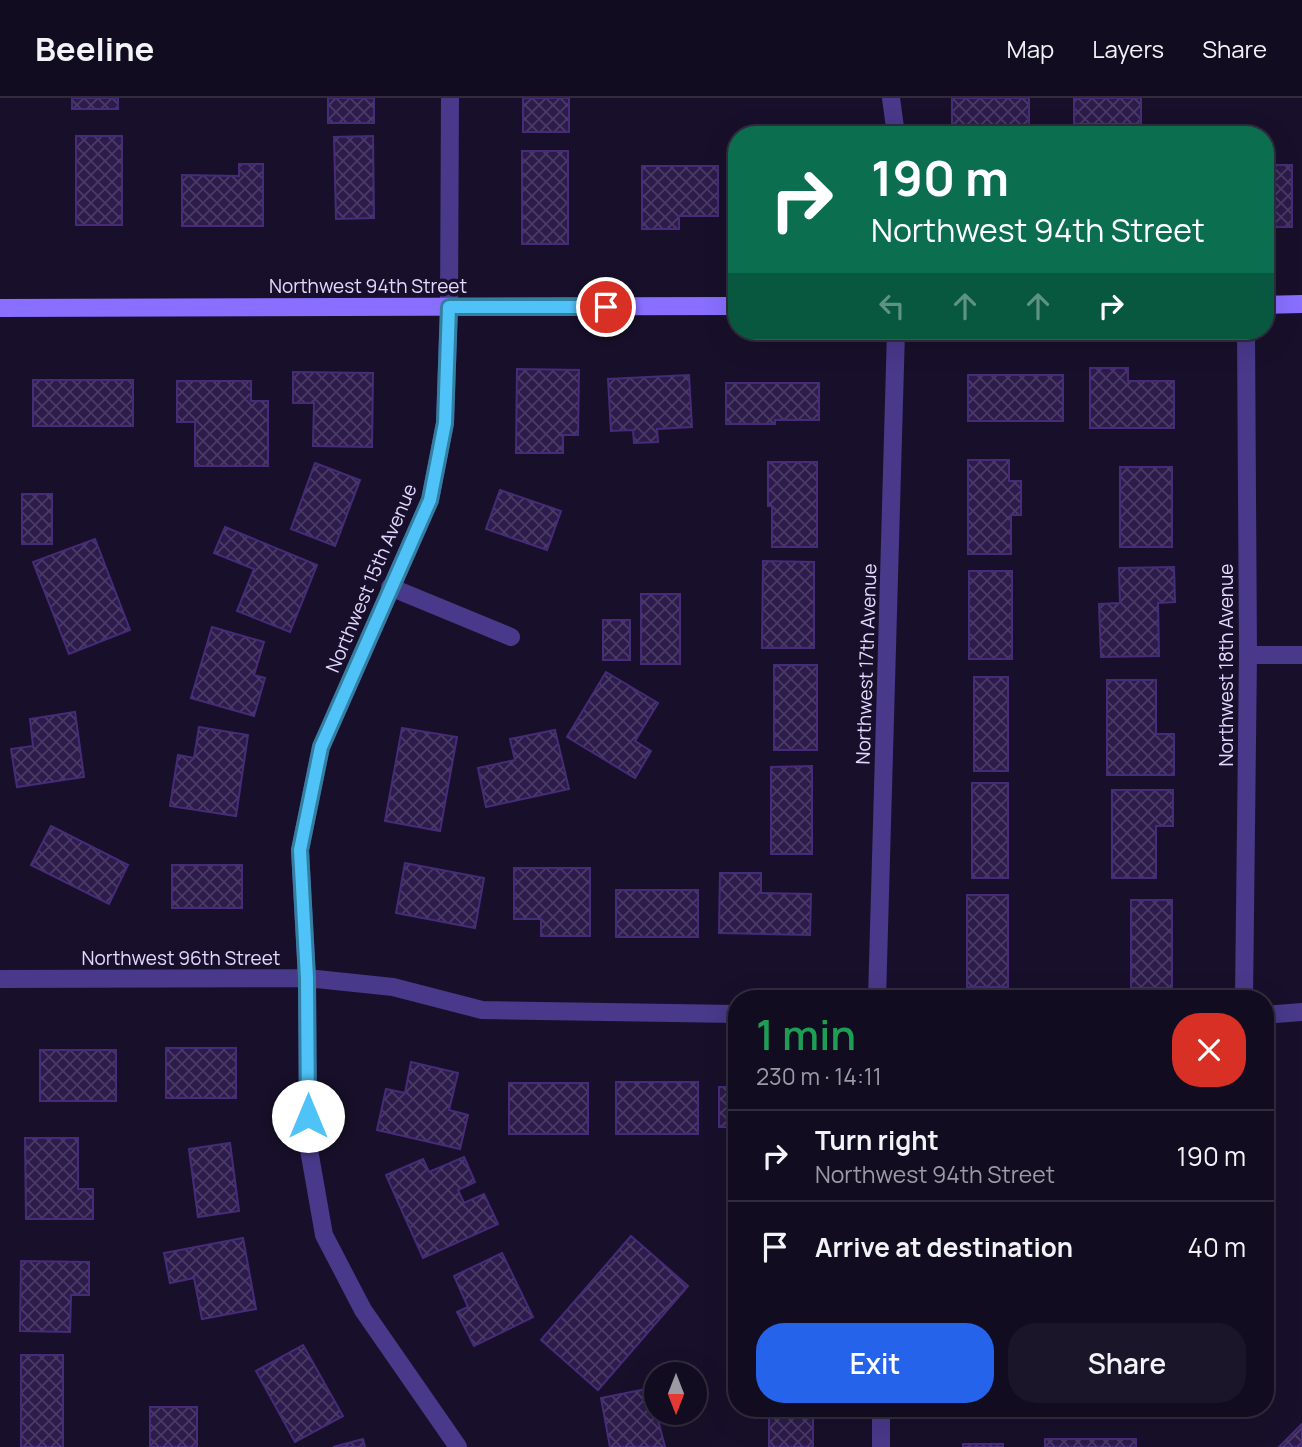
<!DOCTYPE html>
<meta charset="utf-8">
<style>
:root{--surface:#120c20;--page:#1b1529;--text:#f1f3f6;--muted:#9c9ba5;--line:#312c3e;--accent:#2563eb}
body{margin:0;font-family:Manrope,sans-serif;background:var(--page);color:var(--text);height:100vh;display:flex;flex-direction:column;font-size:26px;white-space:nowrap}
*{box-sizing:border-box;margin:0}
p{font-size:23px;color:var(--muted)}
.icon{flex:none;width:38px;height:38px;fill:none;stroke:currentColor;stroke-width:2;stroke-linecap:round;stroke-linejoin:round}
.map{position:relative;flex:1;overflow:hidden}
.details{position:absolute;left:728px;top:892px;width:546px;height:427px;display:flex;flex-direction:column;background:var(--surface);border-radius:28px;box-shadow:0 7px 28px #0002,0 0 0 2px var(--line)}
.details>*{flex:none}
.top-card{position:absolute;left:728px;top:28px;width:546px;height:214px;border-radius:28px;box-shadow:0 7px 28px #0002,0 0 0 2px var(--line);background:#0b6e4f;color:#fff;overflow:hidden}
.needle{width:46px;rotate:180deg}
.controls{position:absolute;left:644px;top:1264px;display:grid;gap:14px}
.controls a{display:grid;place-items:center;width:63px;height:63px;border-radius:50%;background:var(--surface);box-shadow:0 7px 28px #0002,0 0 0 2px var(--line);font-size:35px}
.pin{position:absolute;display:grid;place-items:center;width:60px;height:60px;color:#fff;margin:-30px;border:4px solid #fff;border-radius:50%;box-shadow:0 2px 7px #0007}
.me{position:absolute;width:77px;margin:-38px;rotate:0deg;stroke-linejoin:round;filter:drop-shadow(0 0 5px #0008)}
.turn{display:flex;align-items:center;gap:24px;height:147px;padding:0 28px;font-size:32px}
.turn .icon{width:91px;height:91px;stroke-width:2.5}
.turn b{display:block;font-size:49px;line-height:60px}
.lanes{display:flex;align-items:center;height:66px;padding:0 28px;background:#0003;justify-content:center;gap:35px;direction:ltr}
.lanes .off{opacity:.35}
.round{display:grid;place-items:center;flex:none;width:74px;height:74px;border-radius:28px;background:var(--page)}
.summary{display:flex;align-items:center;justify-content:space-between;height:119px;padding:0 28px}
h1{font-size:42px;font-weight:600;line-height:52px;color:#1e9e55}
.primary-button{display:flex;gap:14px;margin-top:auto;padding:14px 28px}
.primary-button a{flex:1;height:80px;border-radius:28px;background:var(--accent);color:#fff;font-size:28px;font-weight:600;line-height:80px;text-align:center}
.primary-button a+a{background:var(--page);color:var(--text)}
ul{padding:0;list-style:none}
li{display:flex;align-items:center;gap:21px;height:91px;padding:0 28px;border-top:2px solid var(--line)}
li div{flex:1}
li b{display:block;font-size:26px}
li em{font-style:normal}
header{display:flex;align-items:center;gap:42px;box-sizing:border-box;height:98px;padding:0 35px;background:var(--surface);border-bottom:2px solid var(--line)}
header strong{font-size:33px}
nav{display:flex;gap:38px;margin-inline-start:auto;font-size:24px}
.map>svg:first-child{display:block}
</style>
<header>
<strong>Beeline</strong>
<nav><a>Map</a><a>Layers</a><a>Share</a></nav>
</header>
<div class="map">
<svg width="1302" height="1349" viewBox="0 0 1302 1349">
<defs>
<pattern id="building-cross-hatch" width="8" height="8" patternUnits="userSpaceOnUse" patternTransform="scale(1.75)"><rect width="8" height="8" fill="#2c1b4b"/><path d="M0 0l8 8M0 8l8-8" fill="none" stroke="#4a3b66"/></pattern>
</defs>
<rect width="100%" height="100%" fill="#18102a"/>
<path fill="url(#building-cross-hatch)" stroke="#462c78" stroke-width="2" d="M72 0H118V11H72Z
M328 0H374V25H328Z
M523 0H569V34H523Z
M952 0H1029V31L952 30Z
M1074 0H1141V26H1074Z
M76 38H122V127H76Z
M373 38 374 120 336 121 334 39Z
M522 53H568V146H522Z
M239 66H263V128H182V77L239 78Z
M1265 67H1292V129H1265Z
M642 68H718V118H679V131H642Z
M1090 270H1128V283H1174V330H1090Z
M517 271 579 272 578 337H563V355H516Z
M293 274 373 275 372 349 313 348 314 305H293Z
M689 277 692 329 657 331 658 344 634 345 633 332 611 333 608 281Z
M968 277H1063V323H968Z
M33 282H133V328H33Z
M177 283H251V303H268V368H195V324H177Z
M726 285H819V322H775V326H726Z
M968 362H1009V383H1021V417H1011V456H968Z
M768 364H817V449H772V408H768Z
M315 365 360 382 335 448 291 431Z
M1120 369H1172V449H1120Z
M500 392 561 413 547 452 486 431Z
M22 396H52V446H22Z
M225 429 317 467 290 534 237 513 254 471 214 455Z
M95 441 130 532 69 556 33 464Z
M763 463 814 464V550H762Z
M1174 469 1175 504 1158 505 1159 558 1101 559 1099 506 1120 505 1119 470Z
M969 473H1012V561H969Z
M641 496H680V566H641Z
M603 522H630V562H603Z
M212 529 264 544 254 577 265 580 254 618 191 600Z
M774 567H817V652H774Z
M606 574 658 605 635 643 651 653 635 680 567 639Z
M974 579H1008V673H974Z
M1107 582H1156V636H1174V677H1107Z
M75 614 84 679 17 689 11 651 33 648 30 621Z
M199 629 248 637 236 718 170 708 178 657 194 660Z
M402 630 457 639 440 733 385 723Z
M555 632 569 691 486 709 478 670 515 662 510 641Z
M812 668V756H771V669Z
M972 685H1008V780H972Z
M1112 692H1173V728H1156V780H1112Z
M51 728 128 767 109 806 31 767Z
M405 765 484 780 475 830 396 815Z
M172 767H242V810H172Z
M514 770H590V838H541V821H514Z
M720 775H761V795L811 796 810 837 719 835Z
M616 792H698V839H616Z
M967 797H1008V889H967Z
M1131 802H1172V890H1131Z
M166 950H236V1000H166Z
M40 952H116V1003H40Z
M411 964 458 975 449 1012 468 1017 460 1051 377 1032 386 991 405 995Z
M616 984H698V1036H616Z
M509 985H588V1036H509Z
M719 989H737V1029H719Z
M25 1040H78V1091H93V1121H26Z
M230 1045 239 1113 198 1119 189 1051Z
M464 1059 475 1084 458 1092 464 1105 484 1096 498 1126 423 1160 386 1077 423 1061 429 1074Z
M631 1138 688 1188 598 1292 541 1242Z
M243 1140 256 1211 202 1221 194 1180 170 1185 164 1155Z
M502 1155 533 1219 474 1248 457 1214 468 1209 454 1178Z
M21 1163 89 1164V1197H71L70 1234 20 1233Z
M303 1247 343 1318 295 1344 256 1273Z
M21 1257H63V1349H21Z
M656 1289V1314L665 1349H610L601 1300Z
M150 1309H197V1349H150Z
M769 1311H813V1349H769Z
M1302 1326V1349H1279Z
M363 1341 365 1349H333Z
M1045 1341H1136V1349H1045Z
M963 1346H1003V1349H963Z"/>
<g fill="none" stroke-linecap="round" stroke-linejoin="round">
<path stroke="#48398a" stroke-width="18" d="M450 0 449 209 445 325 430 402 321 649 300 752 307 880 308 1046 324 1137 363 1212 458 1349
M891 0 896 37
M390 489 511 539
M1248 557H1302
M0 881 307 880 393 889 482 912 737 916
M877 901 896 233
M1244 901 1248 557 1246 233
M1265 917 1302 914
M881 1311V1349"/>
<path stroke="#886fff" stroke-width="18" d="M1265 207 1302 206
M0 210 737 208"/>
</g>
<g fill="none" stroke-linecap="round" stroke-linejoin="round">
<g stroke="#337fa1" stroke-width="18">
<path id="route" d="M308 1018 307 880 300 752 321 649 430 402 445 325 449 209H606"/>
</g>
<use href="#route" stroke="#4fc3f7" stroke-width="12"/>
</g>
<g text-anchor="middle" stroke-width="7" stroke-linejoin="round" paint-order="stroke">
<g font-size="19" fill="#e3d8ff" stroke="#18102a">
<text x="368" y="195">Northwest 94th Street</text>
<text transform="translate(371 480) rotate(-67)" y="7">Northwest 15th Avenue</text>
<text transform="translate(866 566) rotate(-88)" y="7">Northwest 17th Avenue</text>
<text transform="translate(1226 567) rotate(-90)" y="7">Northwest 18th Avenue</text>
<text x="181" y="867">Northwest 96th Street</text>
</g>
</g>
</svg>
<div class="controls">
<a><svg class="needle" viewBox="-14 -14 28 28"><path d="M0-13l5 13h-10z" fill="#e53935"/><path d="M0 13l5-13h-10z" fill="#9c9ba5"/></svg></a>
</div>
<div class="pin" style="left:606px;top:209px;background:#d93025"><svg class="icon" aria-label="arrive" viewBox="0 0 24 24"><path d="M6 21V4h12l-3 4 3 4H6"/></svg></div>
<svg class="me" style="left:308px;top:1018px" viewBox="-20 -20 40 40"><circle r="19" fill="#fff"/><path d="M0-13L10 11 0 6-10 11z" fill="#4fc3f7"/></svg>
<div class="top-card">
<div class="turn"><svg class="icon" aria-label="right" viewBox="0 0 24 24"><path d="M7 20v-9h11M14 6l5 5-5 5"/></svg><div><b>190 m</b>Northwest 94th Street</div></div>
<div class="lanes"><svg class="icon off" aria-label="left" viewBox="0 0 24 24"><path d="M17 20v-9H6M10 6l-5 5 5 5"/></svg><svg class="icon off" aria-label="ahead" viewBox="0 0 24 24"><path d="M12 20V5M6 11l6-6 6 6"/></svg><svg class="icon off" aria-label="ahead" viewBox="0 0 24 24"><path d="M12 20V5M6 11l6-6 6 6"/></svg><svg class="icon" aria-label="right" viewBox="0 0 24 24"><path d="M7 20v-9h11M14 6l5 5-5 5"/></svg></div>
</div>
<section class="details">
<div class="summary"><div><h1>1 min</h1><p>230 m · 14:11</p></div><a class="round" style="background:#d93025;color:#fff"><svg class="icon" aria-label="close" viewBox="0 0 24 24"><path d="M6 6l12 12M18 6L6 18"/></svg></a></div>
<ul>
<li><svg class="icon" aria-label="right" viewBox="0 0 24 24"><path d="M7 20v-9h11M14 6l5 5-5 5"/></svg><div><b>Turn right</b><p>Northwest 94th Street</p></div><em>190 m</em></li>
<li><svg class="icon" aria-label="arrive" viewBox="0 0 24 24"><path d="M6 21V4h12l-3 4 3 4H6"/></svg><div><b>Arrive at destination</b></div><em>40 m</em></li>
</ul>
<div class="primary-button"><a>Exit</a><a>Share</a></div>
</section>
</div>
